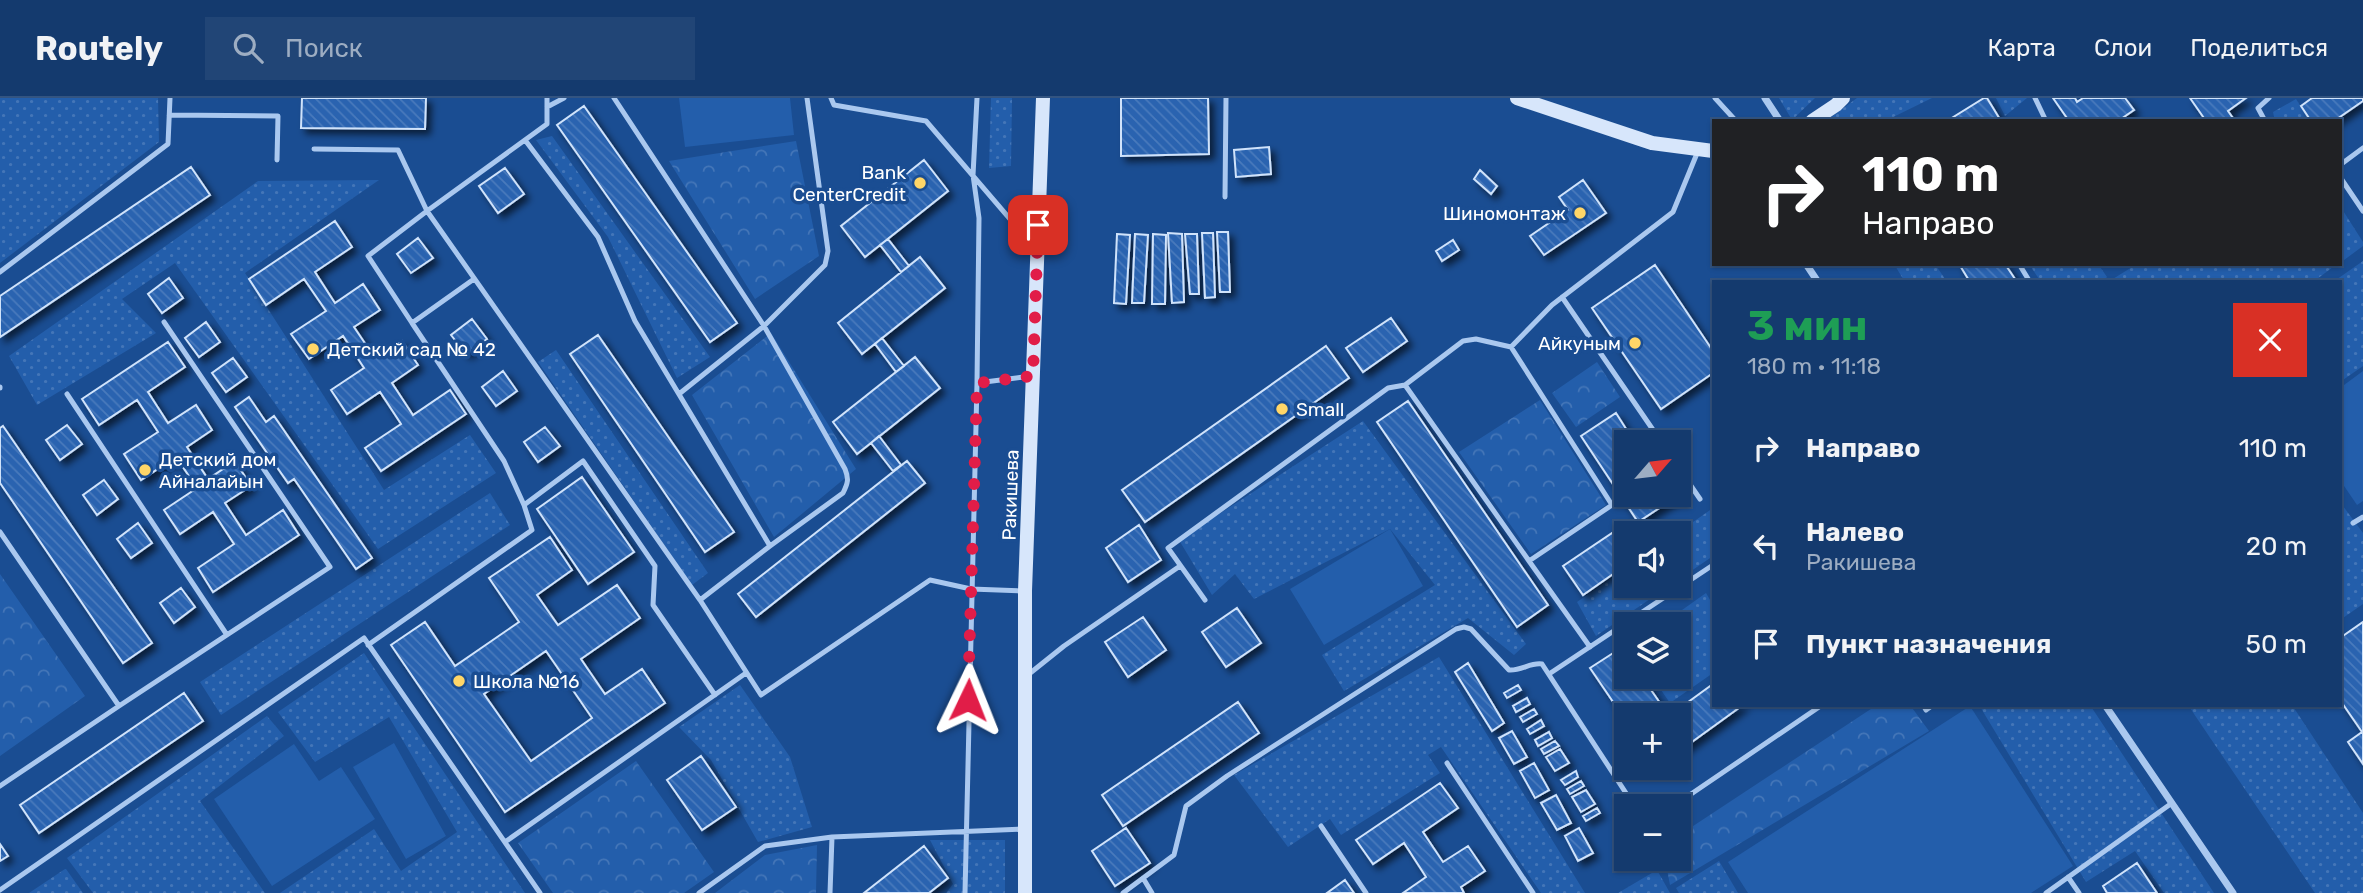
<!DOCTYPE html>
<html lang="ru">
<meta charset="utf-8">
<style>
:root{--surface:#143a6e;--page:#214576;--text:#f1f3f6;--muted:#9dadc2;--line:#335481}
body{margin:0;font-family:Rubik,sans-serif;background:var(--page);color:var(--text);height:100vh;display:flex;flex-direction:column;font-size:26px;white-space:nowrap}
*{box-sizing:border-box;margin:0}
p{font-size:23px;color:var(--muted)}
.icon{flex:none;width:38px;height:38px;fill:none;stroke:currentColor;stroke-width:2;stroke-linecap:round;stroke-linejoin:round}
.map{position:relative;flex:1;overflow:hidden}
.sheet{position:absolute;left:1712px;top:182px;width:630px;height:427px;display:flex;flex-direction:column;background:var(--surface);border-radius:0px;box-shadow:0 2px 5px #0004,0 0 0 2px var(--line)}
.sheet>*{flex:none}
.hud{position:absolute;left:1712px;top:21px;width:630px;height:147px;border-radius:0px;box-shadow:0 2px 5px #0004,0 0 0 2px var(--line);background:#202124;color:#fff;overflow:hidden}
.needle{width:46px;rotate:62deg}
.buttons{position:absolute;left:1614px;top:332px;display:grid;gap:14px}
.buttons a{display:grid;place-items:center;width:77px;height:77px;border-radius:0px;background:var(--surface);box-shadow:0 2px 5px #0004,0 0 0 2px var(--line);font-size:35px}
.pin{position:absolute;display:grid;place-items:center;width:60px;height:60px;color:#fff;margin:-30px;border-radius:14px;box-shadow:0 4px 10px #0006}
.me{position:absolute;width:77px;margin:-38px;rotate:2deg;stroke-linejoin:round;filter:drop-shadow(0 0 5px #0008)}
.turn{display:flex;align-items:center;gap:24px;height:147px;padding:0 35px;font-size:32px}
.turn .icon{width:91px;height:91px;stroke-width:2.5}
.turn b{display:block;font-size:49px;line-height:60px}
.round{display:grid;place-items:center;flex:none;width:74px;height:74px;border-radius:0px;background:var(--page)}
.summary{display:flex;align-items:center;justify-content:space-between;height:119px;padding:0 35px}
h1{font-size:42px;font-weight:700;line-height:52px;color:#1e9e55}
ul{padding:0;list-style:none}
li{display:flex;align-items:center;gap:21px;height:98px;padding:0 35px}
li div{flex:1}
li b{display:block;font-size:26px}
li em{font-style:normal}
header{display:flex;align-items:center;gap:42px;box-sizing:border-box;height:98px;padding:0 35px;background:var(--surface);border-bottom:2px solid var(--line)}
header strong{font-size:33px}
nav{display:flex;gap:38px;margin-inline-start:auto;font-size:24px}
.search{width:490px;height:63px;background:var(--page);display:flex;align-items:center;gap:18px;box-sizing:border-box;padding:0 24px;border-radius:0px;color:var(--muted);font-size:26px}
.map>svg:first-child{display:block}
</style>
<header>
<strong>Routely</strong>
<div class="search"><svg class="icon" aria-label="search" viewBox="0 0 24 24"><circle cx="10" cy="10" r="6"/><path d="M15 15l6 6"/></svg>Поиск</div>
<nav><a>Карта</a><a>Слои</a><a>Поделиться</a></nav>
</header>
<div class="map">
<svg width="2363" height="795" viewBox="0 0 2363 795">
<defs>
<pattern id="grass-dots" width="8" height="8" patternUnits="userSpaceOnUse" patternTransform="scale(1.75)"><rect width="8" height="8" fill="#235eab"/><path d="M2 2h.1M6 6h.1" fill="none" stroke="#4476b8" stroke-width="1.8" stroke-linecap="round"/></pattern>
<pattern id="forest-crowns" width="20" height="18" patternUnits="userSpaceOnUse" patternTransform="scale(1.75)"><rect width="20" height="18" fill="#235eab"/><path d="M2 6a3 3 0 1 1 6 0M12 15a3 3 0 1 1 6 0" fill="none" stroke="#4476b8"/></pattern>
<pattern id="building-back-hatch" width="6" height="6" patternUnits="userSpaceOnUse" patternTransform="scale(1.75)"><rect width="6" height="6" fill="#2963b0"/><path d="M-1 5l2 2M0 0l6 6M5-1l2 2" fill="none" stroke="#497abc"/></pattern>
<filter id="shadow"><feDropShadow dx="5" dy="5" stdDeviation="3.5" flood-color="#0009"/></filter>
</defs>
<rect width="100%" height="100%" fill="#1a4d92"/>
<path fill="url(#grass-dots)" d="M0 0H158L159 44 0 165Z
M991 0H1012L1011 68 989 70Z
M1779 0H1815L1792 22Z
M1857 0H1932L1885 23H1826Z
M1996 0H2027L2005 18Z
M2296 1 2310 23H2275L2273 14Z
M552 38 710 259 677 280 608 139 536 42Z
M379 82 245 175 384 392 470 337 496 375 378 451 175 165 122 201 156 235 37 307 9 258 258 83Z
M2340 108 2363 144V148L2340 165Z
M2363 163V268L2340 284V184H2333Z
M1894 166H1935L1947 184H1905Z
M2029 166H2098L2107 179 2102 184H2041Z
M2137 166H2337L2313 184H2108Z
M556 252 708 475 692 487 538 264Z
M1363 323 1526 546 1514 557 1468 520 1344 593 1322 557 1435 487 1390 431 1254 501 1235 476 1212 497 1179 442Z
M490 395 510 427 221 617 200 584Z
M2340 404 2363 435V506L2340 522Z
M1713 410V458L1678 482V436H1676Z
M1626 470V488H1669L1596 538 1577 504Z
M1706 495 1713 507V575L1670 605 1652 579H1678V527H1661Z
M364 555 525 795H280L374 731 401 773 457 734 389 619 315 664 278 614Z
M1439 559 1585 795H1541L1441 649 1428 657 1440 675 1341 737 1330 721 1288 749 1234 677Z
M740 587 790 659 812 729 758 744 711 662 679 629Z
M1979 607H2090L2214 795H2164L2135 753 2086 784Z
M2188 607H2292L2363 715V795H2315Z
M267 618 284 638 200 703 265 795H93L67 760Z
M930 742H1005V795H946L953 786Z
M1719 763 1738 795H1679L1676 790Z
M66 771 83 795H29L65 771Z
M1657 772 1670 795H1618Z"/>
<path fill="url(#forest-crowns)" d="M796 43 819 158 755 201 669 63Z
M771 235 856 371 774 439 692 297Z
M1597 264 1620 299 1576 329 1552 295Z
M1540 302 1606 407 1531 456 1459 354Z
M0 476 85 598 0 658Z
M1877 607H1910L1929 633 1670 787 1665 761H1678V738Z
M636 663 714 774 684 795H553L518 745Z
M817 747 816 795H715L765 757Z"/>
<path fill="#235eab" d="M679 0H790L794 37 685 49Z
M2363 273V403L2357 407 2340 382V290Z
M1390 431 1423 488 1324 547 1290 491Z
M1970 608 2073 768 2031 795H1748L1728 764Z
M394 645 446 738 406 761 353 669Z
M294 646 319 683 341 669 375 721 272 788 214 701Z"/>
<path fill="url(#building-back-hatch)" stroke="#d0e3fb" stroke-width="2" fill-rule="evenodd" filter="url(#shadow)" d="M302 0H426L425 31 301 30Z
M1121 0H1208L1209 56 1121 58Z
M1984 0H1987L2001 23H1947Z
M2053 0H2075L2077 4 2083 0H2125L2134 12 2118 23H2069Z
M2190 0H2246L2228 13 2235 23H2206Z
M2312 0H2363V3L2334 23H2311L2301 8Z
M584 8 737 225 710 244 557 27Z
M1269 49 1271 76 1236 79 1234 52Z
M924 62 948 93 865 159 841 128Z
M191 69 210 97 0 239V198Z
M505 70 524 96 498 115 479 88Z
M1480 72 1497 88 1491 96 1474 81Z
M1583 82 1606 115 1544 157 1530 138 1568 112 1559 99Z
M335 123 352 149 315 174 335 205 363 186 380 212 354 229 375 260 402 243 418 267 392 285 413 317 450 292 466 316 381 373 365 350 401 326 380 294 347 316 331 292 364 270 343 238 309 261 291 236 326 213 304 181 266 207 249 181Z
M1217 134H1228L1230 194H1220Z
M1168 135 1182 136 1184 204 1172 205Z
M1202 135H1213L1215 199 1205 200Z
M1117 136 1130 137 1126 206 1114 205Z
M1135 136 1148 137 1144 205H1132Z
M1153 136 1166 137 1165 206H1152Z
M1185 136H1197L1199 196H1190Z
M418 140 433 160 411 175 397 156Z
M888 141 909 168 901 174 880 147Z
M1453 142 1459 152 1442 163 1436 153Z
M920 159 945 190 862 256 838 225Z
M1959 166H2005L2017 184H1970Z
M1655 167 1713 253V275L1661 311 1592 210Z
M169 180 183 200 162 215 148 196Z
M1391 220 1407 243 1363 274 1346 250Z
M472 221 487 241 466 256 451 237Z
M206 224 220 244 199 259 185 240Z
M598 237 734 434 705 454 570 256Z
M882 240 904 268 896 274 875 246Z
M168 244 185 269 148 294 168 325 196 307 212 332 187 349 208 381 235 363 251 388 225 405 246 437 283 412 299 437 213 494 198 470 234 446 213 414 180 436 164 412 197 390 176 359 141 382 124 356 158 334 137 302 99 327 82 301Z
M1326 248 1349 280 1145 424 1122 392Z
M915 259 940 290 857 356 833 324Z
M233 260 247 279 226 294 212 275Z
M503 273 517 293 496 308 482 289Z
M249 299 266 324 274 318 372 460 356 471 294 381 288 385 235 309Z
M1408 303 1548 507 1517 529 1377 324Z
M1616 315 1635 345H1626V397H1670L1673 401 1638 424 1581 338Z
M67 327 82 346 60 362 46 342Z
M3 328 152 545 123 565 0 385V330Z
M545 329 560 348 538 364 524 344Z
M879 338 901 367 893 373 871 345Z
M907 363 925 385 756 519 738 496Z
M582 379 634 454 588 486 537 411Z
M104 382 118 401 97 417 83 397Z
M1630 423 1639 436H1626V467L1583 497 1563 468Z
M138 425 152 445 131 460 117 441Z
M1139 427 1161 462 1128 484 1106 450Z
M550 439 572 472 537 497 558 527 617 487 640 520 581 561 605 596 642 571 665 605 505 714 391 547 425 524 455 568 519 524 489 480ZM546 553 592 620 531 663 484 596Z
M181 490 195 509 174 525 160 505Z
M1237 510 1261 545 1226 569 1202 534Z
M1143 519 1166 552 1128 579 1105 544Z
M2363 524V666L2348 644 2362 634 2340 602V540Z
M1621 550 1626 556V579H1642L1667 615 1663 618H1626V623L1590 570Z
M1468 565 1504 625 1492 633 1455 574Z
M1713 586V607H1743L1678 654V618H1669Z
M1518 587 1521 592 1507 600 1504 595Z
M184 595 203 623 39 735 20 707Z
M1527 600 1530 606 1516 614 1513 608Z
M1238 604 1259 635 1123 728 1102 697Z
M1534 611 1537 616 1523 624 1520 619Z
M1541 622 1544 628 1530 636 1527 631Z
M1512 633 1527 659 1514 666 1499 640Z
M1549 634 1552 640 1538 648 1535 642Z
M1555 643 1559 648 1544 656 1541 651Z
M1560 651 1569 665 1555 673 1546 659Z
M701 658 736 709 702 732 667 682Z
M1534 665 1549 692 1535 700 1520 673Z
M1576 673 1578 679 1565 687 1561 682Z
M1581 683 1584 688 1570 696 1567 691Z
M1440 685 1458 710 1423 734 1443 764 1468 748 1485 773 1461 789 1464 795H1403L1426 779 1404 745 1373 766 1356 742Z
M1586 692 1595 706 1581 714 1572 699Z
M1556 697 1571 725 1557 732 1541 705Z
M1597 710 1600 715 1586 723 1583 718Z
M1126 730 1150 765 1115 788 1092 753Z
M1579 730 1593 755 1578 763 1565 738Z
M0 746 8 758 0 763Z
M924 748 948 780 929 795H864Z
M2137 765 2157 795H2107L2103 788Z
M1345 782 1354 795H1327Z"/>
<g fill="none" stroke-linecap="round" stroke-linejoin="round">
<path stroke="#aac8ef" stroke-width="5" d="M547 0V26L427 113 700 502 761 597 930 482 971 491 1023 493
M614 0 764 228 679 296
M831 0 834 7 926 23 1034 149
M977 0 973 77 979 120 977 285 1031 278
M1715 0 1736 23
M2035 0 2046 23
M547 9 564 0
M169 17 278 18 277 62
M2265 23 2258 10 2269 0
M525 42 598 139 635 223 770 448 700 502
M314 51 398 52 427 113 368 158 412 225
M2340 67 2363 50
M2340 79 2363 113
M1225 99 1226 0
M2019 166 2030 184
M0 174 168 46 170 0
M1562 199 1662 345
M1511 249 1552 207 1673 114 1698 53
M0 289V290
M67 296 227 537
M1678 369 1700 401
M524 407 583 363 655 468 653 507 715 597
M2353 425 2363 419
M0 434 119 608 0 688
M770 448 843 395C848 385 849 381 845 371L764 228 825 167 828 153 807 0
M1529 463 1590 549
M1205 502 1168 450 1388 290 1405 287 1463 243 1476 241 1511 249 1612 407 1529 463 1405 287
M368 547 532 432 524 407 504 363 412 225 474 181
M1029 576 1064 548 1180 468
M1549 576 1713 467
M1923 607 1926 612 1933 607
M119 608 330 469 164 224
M1447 665 1533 795
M1672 709 1822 607
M1321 728 1366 795
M505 744 746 575
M2068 779 2079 795
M1143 780 1152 795
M0 792 364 540 540 795
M699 795 765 748 832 739
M830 795 832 739 1025 731
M965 795 977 285
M1123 795 1174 757 1186 708 1227 678 1456 531 1464 529 1471 531 1509 572C1521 573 1531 564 1542 566L1635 709
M2046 795 2172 705"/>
<path stroke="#aac8ef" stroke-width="7" d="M1765 0 1780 23
M1806 166 1818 184
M2105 607 2233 795"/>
<path stroke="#d7e6fb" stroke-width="14" d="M1517 0 1652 45 1713 53
M1812 23 1836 7 1843 0
M1025 795V493L1043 0"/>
</g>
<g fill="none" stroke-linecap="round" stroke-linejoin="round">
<path stroke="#e11d48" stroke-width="12" stroke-dasharray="0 21.6" d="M968 602 977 285 1033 278 1038 127"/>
</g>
<g fill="#ffd668" stroke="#1a4d92" stroke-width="2.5">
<circle cx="920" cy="85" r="7"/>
<circle cx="1580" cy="115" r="7"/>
<circle cx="1635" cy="245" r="7"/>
<circle cx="313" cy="251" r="7"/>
<circle cx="1282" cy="311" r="7"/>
<circle cx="145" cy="372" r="7"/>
<circle cx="459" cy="583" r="7"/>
</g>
<g text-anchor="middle" stroke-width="7" stroke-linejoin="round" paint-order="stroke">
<g font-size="19" fill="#fff" stroke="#1a4d92" text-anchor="start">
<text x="906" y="81" text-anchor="end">Bank<tspan x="906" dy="22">CenterCredit</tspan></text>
<text x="1566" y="122" text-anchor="end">Шиномонтаж</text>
<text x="1621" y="252" text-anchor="end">Айкуным</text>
<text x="327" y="258">Детский сад № 42</text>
<text x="1296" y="318">Small</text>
<text x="159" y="368">Детский дом<tspan x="159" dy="22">Айналайын</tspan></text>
<text x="473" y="590">Школа №16</text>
</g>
<g font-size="19" fill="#fff" stroke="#1a4d92">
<text transform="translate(1010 397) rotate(-88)" y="7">Ракишева</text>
</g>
</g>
</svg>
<div class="buttons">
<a><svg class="needle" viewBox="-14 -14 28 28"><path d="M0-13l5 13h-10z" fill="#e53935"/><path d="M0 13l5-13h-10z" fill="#9dadc2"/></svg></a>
<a><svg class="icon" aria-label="sound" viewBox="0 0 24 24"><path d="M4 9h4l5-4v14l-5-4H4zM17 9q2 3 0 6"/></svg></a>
<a><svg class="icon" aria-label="layers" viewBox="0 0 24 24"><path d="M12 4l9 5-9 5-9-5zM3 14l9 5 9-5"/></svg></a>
<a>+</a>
<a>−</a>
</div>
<div class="pin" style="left:1038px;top:127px;background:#d93025"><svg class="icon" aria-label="arrive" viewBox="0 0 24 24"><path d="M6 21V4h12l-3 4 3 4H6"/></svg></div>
<svg class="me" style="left:968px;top:602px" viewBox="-20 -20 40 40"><path d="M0-17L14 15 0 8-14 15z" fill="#e11d48" stroke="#fff" stroke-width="4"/></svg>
<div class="hud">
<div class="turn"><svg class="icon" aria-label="right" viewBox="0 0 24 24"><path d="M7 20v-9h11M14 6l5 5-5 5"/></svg><div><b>110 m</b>Направо</div></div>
</div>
<section class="sheet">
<div class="summary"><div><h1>3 мин</h1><p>180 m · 11:18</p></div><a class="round" style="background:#d93025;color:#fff"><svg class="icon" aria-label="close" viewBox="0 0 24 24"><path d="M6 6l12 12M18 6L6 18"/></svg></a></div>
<ul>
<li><svg class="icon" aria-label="right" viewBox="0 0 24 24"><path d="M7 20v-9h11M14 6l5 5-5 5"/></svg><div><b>Направо</b></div><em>110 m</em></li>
<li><svg class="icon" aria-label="left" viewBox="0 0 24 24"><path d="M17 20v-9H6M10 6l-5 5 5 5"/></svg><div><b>Налево</b><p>Ракишева</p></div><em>20 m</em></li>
<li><svg class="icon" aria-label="arrive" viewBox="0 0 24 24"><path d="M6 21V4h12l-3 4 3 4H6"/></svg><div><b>Пункт назначения</b></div><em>50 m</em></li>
</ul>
</section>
</div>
